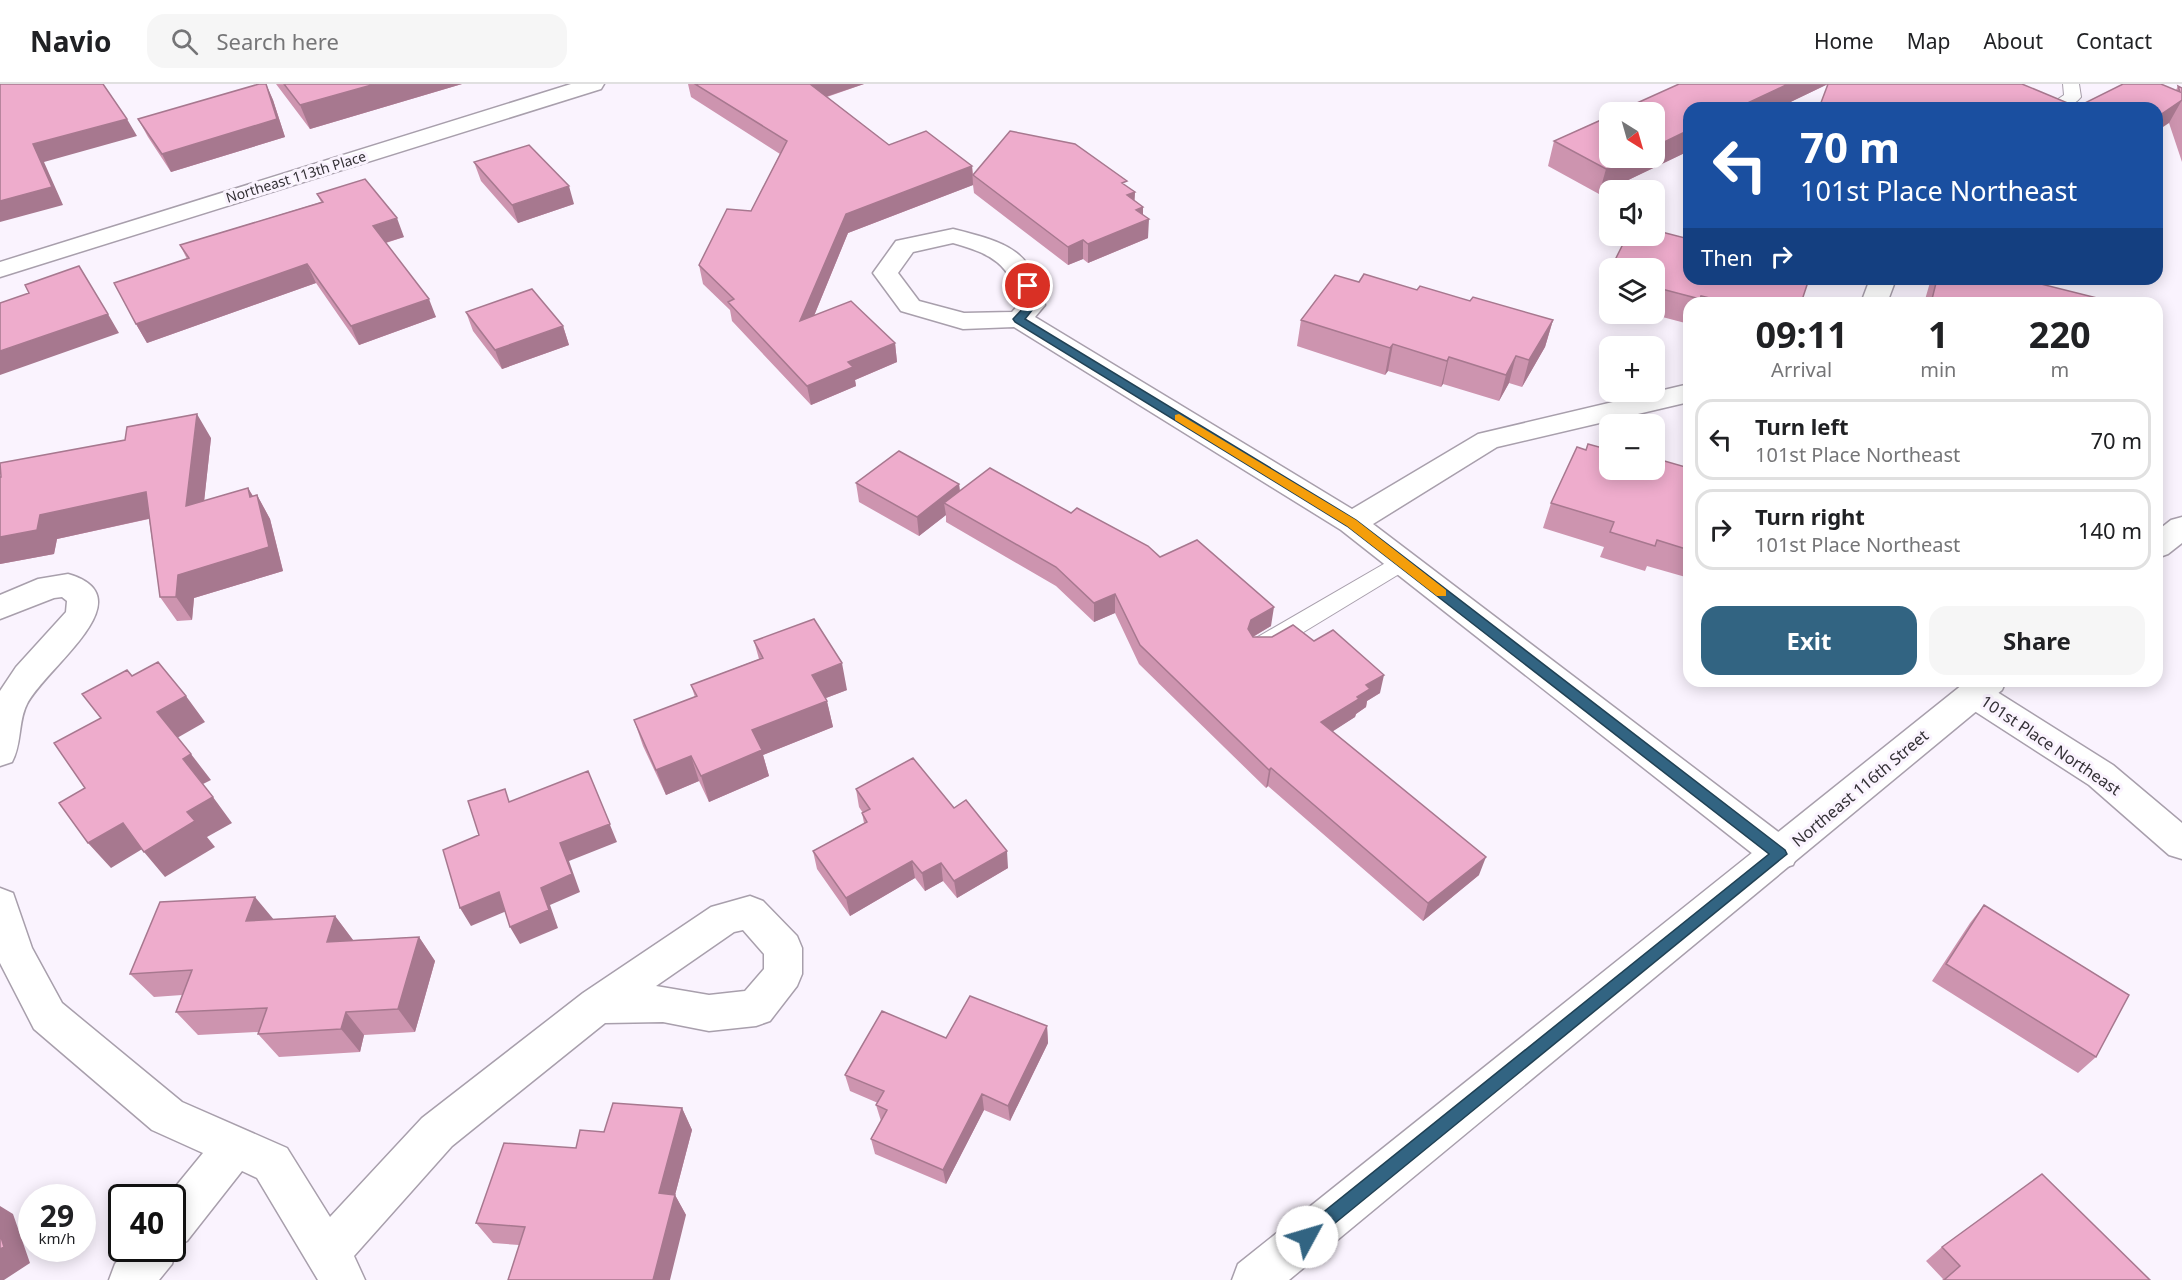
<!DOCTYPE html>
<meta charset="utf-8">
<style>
:root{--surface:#fff;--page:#f6f6f6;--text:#202124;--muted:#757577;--line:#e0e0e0;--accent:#326482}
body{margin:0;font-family:"Noto Sans",sans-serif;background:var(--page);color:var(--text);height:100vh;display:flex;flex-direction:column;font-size:22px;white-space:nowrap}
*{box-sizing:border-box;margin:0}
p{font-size:20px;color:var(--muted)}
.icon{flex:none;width:33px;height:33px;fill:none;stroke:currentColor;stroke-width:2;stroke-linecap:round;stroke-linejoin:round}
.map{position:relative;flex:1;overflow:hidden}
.sheet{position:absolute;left:1683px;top:213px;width:480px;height:390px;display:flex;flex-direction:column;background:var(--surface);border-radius:18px;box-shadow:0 3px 15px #0003}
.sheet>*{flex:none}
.banner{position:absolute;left:1683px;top:18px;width:480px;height:183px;border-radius:18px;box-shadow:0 3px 15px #0003;background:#1a4fa0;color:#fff;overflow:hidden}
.needle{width:39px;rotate:143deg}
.tools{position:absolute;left:1599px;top:18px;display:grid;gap:12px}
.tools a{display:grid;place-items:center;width:66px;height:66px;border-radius:12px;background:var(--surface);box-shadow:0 3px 15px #0003;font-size:30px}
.speed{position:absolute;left:18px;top:1100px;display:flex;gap:12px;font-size:30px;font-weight:700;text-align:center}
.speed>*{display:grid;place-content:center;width:78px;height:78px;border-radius:50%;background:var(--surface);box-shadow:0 3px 15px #0003;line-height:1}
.speed small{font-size:15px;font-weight:400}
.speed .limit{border:3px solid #111;border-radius:9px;background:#fff;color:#111}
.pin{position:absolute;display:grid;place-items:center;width:51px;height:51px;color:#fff;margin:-26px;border:3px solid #fff;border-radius:50%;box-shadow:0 2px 6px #0007}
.me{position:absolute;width:66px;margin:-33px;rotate:51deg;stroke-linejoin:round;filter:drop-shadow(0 0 4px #0008)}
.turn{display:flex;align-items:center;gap:21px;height:126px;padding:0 18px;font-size:27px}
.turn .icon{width:78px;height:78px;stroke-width:2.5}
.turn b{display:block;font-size:42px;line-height:51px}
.then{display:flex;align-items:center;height:57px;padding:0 18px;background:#0003;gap:12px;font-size:22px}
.eta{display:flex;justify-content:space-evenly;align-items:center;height:102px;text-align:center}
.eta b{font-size:36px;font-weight:700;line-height:42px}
.button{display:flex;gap:12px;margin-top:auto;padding:12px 18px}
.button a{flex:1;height:69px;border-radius:18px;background:var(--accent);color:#fff;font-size:24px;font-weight:700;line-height:69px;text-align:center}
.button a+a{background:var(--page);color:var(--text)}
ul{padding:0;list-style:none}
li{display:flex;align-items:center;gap:18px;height:81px;margin:0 12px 9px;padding:0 6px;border:3px solid var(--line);border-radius:18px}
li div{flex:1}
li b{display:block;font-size:22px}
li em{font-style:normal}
header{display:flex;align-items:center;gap:36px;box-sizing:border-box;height:84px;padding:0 30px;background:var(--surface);border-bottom:2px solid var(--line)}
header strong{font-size:28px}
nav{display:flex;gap:33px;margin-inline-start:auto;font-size:21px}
.search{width:420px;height:54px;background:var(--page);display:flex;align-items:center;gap:15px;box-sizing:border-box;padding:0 21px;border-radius:18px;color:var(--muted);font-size:22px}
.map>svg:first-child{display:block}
</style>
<header>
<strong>Navio</strong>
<div class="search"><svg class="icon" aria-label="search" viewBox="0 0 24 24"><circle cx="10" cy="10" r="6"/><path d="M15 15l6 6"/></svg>Search here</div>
<nav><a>Home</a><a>Map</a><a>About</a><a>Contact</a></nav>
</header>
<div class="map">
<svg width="2182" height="1196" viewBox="0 0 2182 1196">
<rect width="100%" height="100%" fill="#faf3fe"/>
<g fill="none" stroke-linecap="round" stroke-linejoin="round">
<g stroke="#a89fac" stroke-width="2">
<path id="service" d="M2063 0H2079L2081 13C2071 25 2059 24 2045 24L2064 11Z
M1401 470 1409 472 1413 478 1409 484 1274 566 1265 569 1256 566 1253 560 1256 554Z"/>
</g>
<g stroke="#a89fac" stroke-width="3">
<path id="minor" d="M571 0H604L601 5 0 193V178Z
M953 145C1004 158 1032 164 1045 221L1035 233 1352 425 1478 350 1689 300V318L1497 363 1373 440 1793 759 1798 770 1793 781 1780 785 1767 781 1341 446 1014 243 963 245 901 227 873 189 896 157ZM953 159C991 170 1011 179 1019 220L1012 228 964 229 919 217 898 189 913 168Z
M1870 195H1896L1887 219H1861Z
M68 490C148 513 45 584 27 620 18 637 22 660 12 678L0 682V607L16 583 66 528 67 517 62 513 54 514 0 535V511L38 495Z
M1974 597 1986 601 2113 681 2182 739V775L2169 771 2089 701 1962 619 1957 610 1962 601Z
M0 804 13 809 32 864 62 919 182 1018 287 1064 330 1133 422 1034 583 909 711 823 750 812 763 817 797 852 802 864V890L797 902 770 937 756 942 709 947 663 938 605 939 452 1062 354 1172 365 1196H318L257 1094 242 1087 187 1157 177 1162 172 1180 159 1196H109L115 1180 128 1164H172V1113H167L203 1069 152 1046 34 945 0 879ZM743 846 764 870V885L745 907 709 911 656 902 734 848Z"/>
</g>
<g stroke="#a89fac" stroke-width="3">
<path id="tertiary" d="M2182 433V459L2168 470 2157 474V447L2171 436Z
M1967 597H2006L2002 606 1289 1196H1232L1238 1180Z"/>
</g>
<use href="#service" fill="#fff" fill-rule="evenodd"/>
<use href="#minor" fill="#fff" fill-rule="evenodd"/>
<use href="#tertiary" fill="#fff" fill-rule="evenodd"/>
</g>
<path fill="#cd94af" d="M266 0 273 16 285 53 171 88 148 53 138 35Z
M276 0H462L310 45Z
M688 0H864L827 13 889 61 972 82 973 90 1127 103 1135 108 1134 117 1143 131 1148 154 1088 179 1083 175 1068 181 974 109 973 101 848 149 814 232 895 259 897 278 855 296 856 302 811 321 732 237 730 226 703 200 699 181 751 127 780 70 691 13Z
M1679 0H2022L2077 23 2176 6 2178 2 2182 4V78L2169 39 1819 24 1828 0 1599 110 1548 82 1554 57Z
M474 78 574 120 518 139 481 97Z
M317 110 404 153 386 159 436 233 359 261 316 199 147 259 136 240 187 175 180 161 321 118Z
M1654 184 1801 219H1689V240L1651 230H1654Z
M1610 187V218L1600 216Z
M1931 195H2021L2117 219H1924Z
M1417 206 1553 236 1545 263 1522 303 1509 299 1499 317 1443 300 1441 303 1388 287 1385 291 1297 262 1301 236Z
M466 228 563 242 569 261 502 285 473 247Z
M211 354 204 417 248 404 253 412 257 411 270 435 283 487 194 514 192 536 177 537 160 513 149 435 57 455 54 470 0 480V393L125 356Z
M1689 384V494L1647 482 1645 487 1600 473 1604 463 1543 444 1551 419 1610 386Z
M856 399 959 400 960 407 1071 429 1160 473 1271 542 1253 553 1380 609 1367 617 1366 623 1356 630 1355 633 1332 647 1479 791 1423 837 1268 702 1266 704 1139 580 1115 529 1094 538 1056 502 946 438V431L919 452 859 418Z
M754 557 847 606 826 614 833 643 763 671 769 692 709 718 699 697 666 711 643 662 634 636 695 613 691 601 759 575Z
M856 705 954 724 1008 784 957 814 943 797 925 807 915 794 850 832 817 785 813 767 864 739 862 729H863L859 723Z
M1984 821 2096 973 2078 989 1932 897 1970 839Z
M335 832 353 856 419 853 435 877 415 948 364 951 360 968 279 973 258 950V948L198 951 176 928 182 911 154 913 130 890 273 835Z
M1047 942 1048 959 1010 1037 984 1026 946 1100 875 1070 871 1055 881 1037 876 1021 878 1019 850 1007 845 991 946 954Z
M682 1024 692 1046 675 1111 686 1131 519 1161 493 1159 476 1139 576 1064 604 1048Z
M1942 1163 2150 1196H1942L1943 1195 1926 1177Z"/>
<path fill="#a7788f" d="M266 0 273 16 285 53 171 88 162 70Z
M375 0H462L310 45 300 21Z
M810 0H864L813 17Z
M1788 0H1828L1778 24H1737Z
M2182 16 2169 39 2157 47V33Z
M127 35 137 52 44 78 63 121 0 138V117L33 60Z
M1689 46V67L1599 110 1606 85 1632 74H1654V63Z
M972 82 973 101 848 149 804 256 800 237 846 130Z
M569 102 574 120 518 139 512 121Z
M1135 108 1134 127 1127 111Z
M1143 123V138L1149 135 1148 154 1088 179V160L1136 126Z
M397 134 404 153 381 160 373 142Z
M1083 156V175L1068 181V163Z
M307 180 316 199 147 259 136 240Z
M429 215 436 233 359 261 351 242Z
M108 230 119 249 0 291V267Z
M1553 236 1545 263 1522 303 1529 276Z
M563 242 569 261 502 285 495 266Z
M895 259 897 278 855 296 856 302 811 321 807 302 848 278Z
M1393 260 1388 287 1385 291 1390 264Z
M1516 272 1509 299 1499 317 1506 291Z
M1449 273 1443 300 1441 303 1447 277Z
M197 330 211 354 201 446 186 422Z
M959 400 961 419H944L946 431 919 452 917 433Z
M248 404 259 423 257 411 270 435 283 487 194 514 192 536 176 513 178 491 250 413Z
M146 408 161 432 57 455 54 470 0 480V453L40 431Z
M1115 510V529L1094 538V519Z
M1274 523 1271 542 1249 555 1248 545 1251 536Z
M842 579 847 606 818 617 812 591Z
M1384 591 1380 609 1367 617 1366 623 1356 630 1355 633 1318 657 1321 638 1366 601Z
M186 612 205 638 177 654 157 628Z
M827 617 833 643 763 671 769 692 709 718 701 692 752 646Z
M191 670 211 696 203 700 183 675Z
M691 672 699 697 666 711 656 686Z
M1271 684 1268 702 1266 704 1269 686Z
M588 687 617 758 569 777 580 808 550 821 558 844 520 860 510 843 560 759Z
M213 713 232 739 207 753 215 763 165 793 144 768 187 728Z
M123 739 144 764 111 784 88 759Z
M1007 767 1008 784 957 814 954 797Z
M1486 773 1479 791 1423 837 1428 819Z
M912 777 915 794 850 832 846 814Z
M941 779 943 797 925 807 922 789Z
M499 808 509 826 471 842 460 824Z
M255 813 275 837H246Z
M335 832 353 856 345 882 327 858Z
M419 853 435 877 415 948 398 925Z
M346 928 364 951 360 968 341 945Z
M1047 942 1048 959 1010 1037 1008 1022Z
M982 1010 984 1026 946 1100 943 1086Z
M682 1024 692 1046 675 1111 686 1131 670 1196H653L659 1109Z
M0 1122 13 1130 30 1179 4 1196H0Z"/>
<path fill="#eeaccc" stroke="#a7788f" stroke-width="1.5" d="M0 0H103L127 35 33 60 52 103 0 117Z
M259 0H266L277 35 162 70 138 35Z
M284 0H375L300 21Z
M695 0H810L889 61 926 47 972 82 846 130 800 237 851 217 895 259 848 278 853 283 807 302 728 218 734 215 699 181 727 125 751 127 787 57Z
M1679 0H1788L1737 24H1689V46L1654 63V28H1617Z
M1828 0H2022L2077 23 2123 0H2161L2180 8 2178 2 2182 4V16L2157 33V24H1819Z
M1610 32V74H1632L1606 85 1554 57Z
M1010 47 1075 60 1127 97 1122 99 1135 108 1127 111 1143 123 1136 126 1149 135 1088 160 1083 156 1068 163 973 91Z
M529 61 569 102 512 121 474 78Z
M365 95 397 134 373 142 429 215 351 242 307 180 136 240 114 199 189 174 180 161 323 118 317 110Z
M1654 146 1689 155V195H1809L1801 219H1730L1701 212 1700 215 1654 203V184H1611L1627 152H1654Z
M79 182 108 230 0 267V219L29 209 25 201Z
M1364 190 1417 206 1420 202 1470 217 1473 213 1553 236 1529 276 1516 272 1506 291 1449 273 1447 277 1393 260 1390 264 1301 236 1335 191 1359 198Z
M1937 195H2021L2117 219H1931Z
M532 205 563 242 495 266 466 228Z
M2157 229 2160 230 2158 287H2157Z
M197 330 186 422 248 404 250 413 257 411 269 463 178 491 176 513H160L146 408 40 431 37 446 0 453V393H1L0 379 125 356 127 343Z
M1588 360 1610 366V386H1654V374L1689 384V466L1657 456 1655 462 1610 448 1614 438 1551 419 1577 363 1586 366Z
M899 367 959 400 917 433 856 399Z
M990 384 1071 429 1077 424 1148 462 1160 473 1197 456 1274 523 1251 536 1248 545 1253 553H1272L1293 541 1314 557 1333 546 1384 591 1366 601 1370 605 1357 613 1359 615 1321 638 1486 773 1428 819 1271 684 1269 686 1140 561 1115 510 1094 519 1056 483 944 419Z
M814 535 842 579 812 591 827 617 752 646 762 666 701 692 691 672 656 686 634 636 697 612 691 601 763 574 754 557Z
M158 578 186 612 157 628 191 670 183 675 213 713 187 728 195 737 144 768 123 739 88 759 59 719 85 704 54 659 101 634 82 610 127 586 132 592Z
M913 674 954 724 966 716 1007 767 954 797 941 779 922 789 912 777 846 814 813 767 867 738 862 729 870 725 856 705Z
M588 687 610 740 560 759 572 790 541 804 549 826 510 843 499 808 460 824 443 766 479 751 468 717 505 705 509 718Z
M255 813 246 837 335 832 327 858 419 853 398 925 346 928 341 945 258 950 267 924 176 928 192 886 130 890 160 818Z
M1984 821 2129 911 2096 973 1946 880Z
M970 912 1047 942 1008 1022 982 1010 943 1086 871 1055 887 1026 876 1021 884 1007 845 991 882 927 946 954Z
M613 1019 682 1024 659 1109 675 1111 653 1196H508L525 1143 476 1139 504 1059 576 1064 580 1046 604 1048Z
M2042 1090 2150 1196H1944L1960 1182 1942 1163Z
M0 1150 4 1163 0 1165Z"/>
<path fill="#326482" stroke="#204154" stroke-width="1.5" d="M1024 199 1033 202 1037 220 1025 235 1356 436 1785 766 1787 770 1307 1162 1300 1159 1298 1153 1300 1147 1769 770 1347 442 1015 238 1013 235 1027 220Z"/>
<path fill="#f59e0b" d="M1179 330 1356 436 1446 506V512H1437L1347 442 1175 336V331Z"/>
<g text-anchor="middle" stroke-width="6" stroke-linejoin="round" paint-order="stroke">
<g font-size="14" fill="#333035" stroke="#faf3fe">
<text transform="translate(296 93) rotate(-17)" y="5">Northeast 113th Place</text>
</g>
<g font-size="16" fill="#333035" stroke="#faf3fe">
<text transform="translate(2051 661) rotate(34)" y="6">101st Place Northeast</text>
<text transform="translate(1860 704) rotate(-40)" y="6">Northeast 116th Street</text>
</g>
</g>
</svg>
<div class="tools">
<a><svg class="needle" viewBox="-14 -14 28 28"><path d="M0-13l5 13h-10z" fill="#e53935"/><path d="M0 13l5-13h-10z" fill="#757577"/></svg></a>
<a><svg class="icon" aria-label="sound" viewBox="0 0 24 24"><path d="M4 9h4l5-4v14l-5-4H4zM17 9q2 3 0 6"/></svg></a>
<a><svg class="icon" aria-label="layers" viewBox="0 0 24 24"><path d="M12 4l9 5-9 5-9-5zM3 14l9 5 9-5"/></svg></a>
<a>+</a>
<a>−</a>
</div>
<div class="speed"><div>29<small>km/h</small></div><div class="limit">40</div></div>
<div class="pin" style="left:1028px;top:202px;background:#d93025"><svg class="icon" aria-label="arrive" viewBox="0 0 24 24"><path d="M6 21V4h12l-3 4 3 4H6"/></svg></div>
<svg class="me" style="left:1307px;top:1153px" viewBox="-20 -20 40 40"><circle r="19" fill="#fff"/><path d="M0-13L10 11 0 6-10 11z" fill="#326482"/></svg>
<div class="banner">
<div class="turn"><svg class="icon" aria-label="left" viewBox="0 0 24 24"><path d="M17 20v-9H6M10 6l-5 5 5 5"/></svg><div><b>70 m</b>101st Place Northeast</div></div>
<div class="then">Then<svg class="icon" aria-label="right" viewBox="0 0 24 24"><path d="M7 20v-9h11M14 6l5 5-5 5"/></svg></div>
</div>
<section class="sheet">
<div class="eta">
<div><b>09:11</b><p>Arrival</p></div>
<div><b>1</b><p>min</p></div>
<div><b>220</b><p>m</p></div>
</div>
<ul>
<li><svg class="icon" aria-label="left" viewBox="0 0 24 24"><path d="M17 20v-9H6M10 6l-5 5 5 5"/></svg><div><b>Turn left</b><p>101st Place Northeast</p></div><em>70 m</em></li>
<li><svg class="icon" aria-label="right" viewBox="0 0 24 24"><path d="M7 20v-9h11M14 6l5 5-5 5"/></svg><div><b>Turn right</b><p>101st Place Northeast</p></div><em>140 m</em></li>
</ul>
<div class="button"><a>Exit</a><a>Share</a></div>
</section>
</div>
